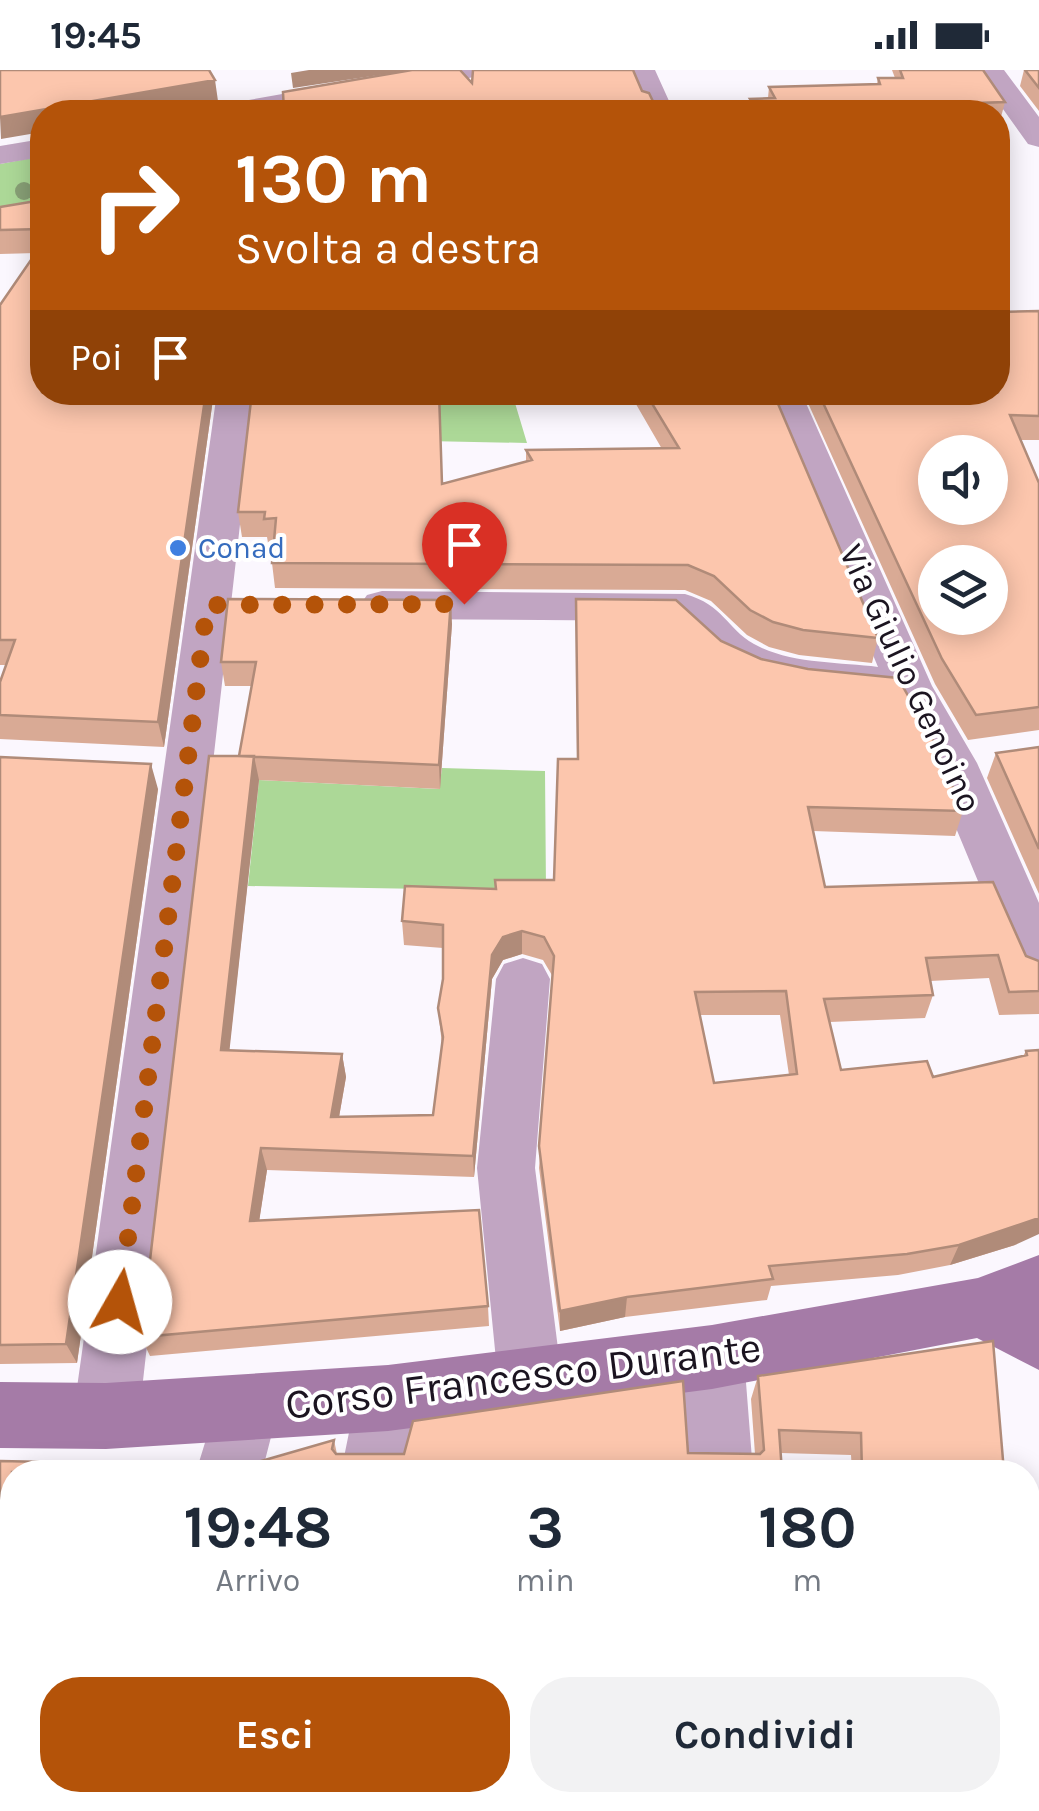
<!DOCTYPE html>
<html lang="it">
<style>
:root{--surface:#fff;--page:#f2f2f3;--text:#1f2937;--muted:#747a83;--accent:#b45309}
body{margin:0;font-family:Karla,sans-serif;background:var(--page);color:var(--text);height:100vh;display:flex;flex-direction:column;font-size:38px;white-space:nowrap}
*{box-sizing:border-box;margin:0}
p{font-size:32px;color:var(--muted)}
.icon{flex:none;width:55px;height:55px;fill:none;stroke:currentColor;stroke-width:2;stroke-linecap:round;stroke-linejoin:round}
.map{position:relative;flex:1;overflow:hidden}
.drawer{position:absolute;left:0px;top:1390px;width:1040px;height:352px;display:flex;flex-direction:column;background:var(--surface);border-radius:40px 40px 0 0;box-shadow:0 5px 25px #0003}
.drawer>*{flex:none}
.top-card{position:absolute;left:30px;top:30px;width:980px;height:305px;border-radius:40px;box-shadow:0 5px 25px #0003;background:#b45309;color:#fff;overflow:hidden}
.fabs{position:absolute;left:918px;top:365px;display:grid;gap:20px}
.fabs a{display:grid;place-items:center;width:90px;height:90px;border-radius:50%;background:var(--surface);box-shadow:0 5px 25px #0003;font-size:50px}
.pin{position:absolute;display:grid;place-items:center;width:85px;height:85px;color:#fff;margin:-102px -42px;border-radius:50% 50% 50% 0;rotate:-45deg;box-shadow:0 0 10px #0007}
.pin .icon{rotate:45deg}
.me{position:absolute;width:110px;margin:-55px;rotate:7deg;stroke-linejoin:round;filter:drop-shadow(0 0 8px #0008)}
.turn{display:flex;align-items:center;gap:35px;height:210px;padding:0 40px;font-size:45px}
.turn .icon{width:130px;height:130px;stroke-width:2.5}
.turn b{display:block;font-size:70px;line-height:85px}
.then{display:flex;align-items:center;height:95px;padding:0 40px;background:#0003;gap:20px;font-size:38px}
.eta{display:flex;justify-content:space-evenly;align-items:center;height:170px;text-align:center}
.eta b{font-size:60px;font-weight:700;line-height:70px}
.primary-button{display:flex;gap:20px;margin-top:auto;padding:20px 40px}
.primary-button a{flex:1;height:115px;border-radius:40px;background:var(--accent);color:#fff;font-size:40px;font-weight:700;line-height:115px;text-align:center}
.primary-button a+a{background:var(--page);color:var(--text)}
.status{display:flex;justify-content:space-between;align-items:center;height:70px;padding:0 50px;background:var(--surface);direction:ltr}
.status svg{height:28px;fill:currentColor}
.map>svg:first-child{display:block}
</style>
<div class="status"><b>19:45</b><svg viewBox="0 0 49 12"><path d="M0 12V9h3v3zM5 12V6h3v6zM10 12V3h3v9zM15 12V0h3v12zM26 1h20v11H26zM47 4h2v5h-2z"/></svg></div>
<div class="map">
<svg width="1039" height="1741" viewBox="0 0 1039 1741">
<rect width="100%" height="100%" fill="#fbf7fe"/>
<path fill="#acd897" d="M42 86V148L0 157V94Z
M423 323H512L527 373 426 371Z
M442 698 545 701 546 821 248 816 259 710 439 719Z"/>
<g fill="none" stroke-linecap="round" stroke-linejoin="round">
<path fill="#c1a5c2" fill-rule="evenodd" d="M418 0H480L476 6 466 9 279 42H217L221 36 232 33Z
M627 0H655L674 42H644Z
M975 0H1004L1039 47V77L1028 74Z
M42 69V87L0 94V76Z
M217 322H255L139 1346 129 1368 106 1378 83 1368 73 1346Z
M763 322H801L932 616 977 693 1039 833V914L1020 908 1012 893 929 693 894 629C842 623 763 623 720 593 703 581 693 562 675 551L382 549 367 545 360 535 367 525 382 521 685 524C724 535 726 558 754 574 789 594 839 592 878 597Z
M523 888 542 894 550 909 535 1098 562 1310 553 1332 530 1341 507 1332 498 1310 477 1098 496 909 504 894Z
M712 1257 735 1266 744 1287 753 1402H686L680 1287 689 1266Z
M388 1297 411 1306 420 1328 407 1402H341L356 1328 365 1306Z
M246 1305 269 1314 279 1336 262 1402H196L223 1314Z"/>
<path fill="#a57ba7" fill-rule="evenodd" d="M1039 1185V1300L977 1268 712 1319 388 1361 106 1379 0 1378V1312L106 1313 388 1295 712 1255 978 1208Z"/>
</g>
<circle fill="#88a076" cx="24" cy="121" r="9"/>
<path fill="#d9aa95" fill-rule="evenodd" d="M892 0H983L1005 32 1001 47H998V42H748L750 29 768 28 769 17 877 14 878 8H895Z
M1024 0H1039V41L1020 16Z
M42 130V322H214L164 677 0 669V612L6 595H0V235L36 183 0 184V160Z
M1039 241V370H1021L1039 413V660L968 670 935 614 803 322H998V246L999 242Z
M570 322H773L878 568 872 593 799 585 769 577 747 565 711 531 685 520 275 518 272 493 273 473H268L267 467H242L238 442 442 414 526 392V380L662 379 633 329 573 333Z
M576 529 721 571 963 741 955 766 813 761 825 817 1039 891V944L999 945 989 908 930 911 933 925 925 948 830 952 841 1000 933 1007 1023 986 1026 981 1039 980 1015 1175 950 1195 898 1205 771 1216 767 1230 625 1247 560 1261 539 1098 553 907 543 890 522 884 503 890 492 909 474 1107 267 1100 259 1151 488 1236 489 1256 150 1286 141 1267 252 616H225L221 592 452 554 440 719 259 710 229 980 342 984 346 1007 339 1047 433 1045 442 975 438 938 443 909V878L404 875 402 851 495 819V810H554L577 689ZM700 945H780L789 1005 714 1013Z
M1039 677V824L987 708 996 683Z
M0 687 158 719 77 1293 0 1294Z
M758 1306 1004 1402H852L851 1385 781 1383 12 1730 345 1732 611 1730 0 1741 244 1396 334 1370 337 1384H755L751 1329Z
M750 1730H1008L1006 1741H747Z"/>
<path fill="#b08b79" d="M309 0H412L293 18 291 3Z
M215 10 218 31 153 42H42V62L1 69 0 47Z
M206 322H214L164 677 158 652Z
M451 530 452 554 440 719 439 695Z
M254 686 259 710 227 1003 221 980Z
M151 694 158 719 77 1293 66 1274Z
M522 861V884L503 890 492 909 474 1107 473 1086 492 885 503 867Z
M342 984 346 1007 335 1070 331 1047Z
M261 1078 267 1100 256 1172 250 1151Z
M1039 1148V1164L1015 1175 950 1195 959 1175Z
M627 1227 625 1247 560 1261V1241Z"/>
<path fill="#fcc6ad" stroke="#b08b79" stroke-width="2.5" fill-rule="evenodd" d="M0 0H209L215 10 0 47Z
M412 0H460L472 13 473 0H633L642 21 649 23 658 42H512L510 38 488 42H284L283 22Z
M900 0H983L1005 32 947 34 953 42H759L750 29 775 28 769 17 880 14 878 8H903Z
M1025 0H1039V18Z
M42 130V159L0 160V137Z
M42 174V322H206L158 652 0 645V612L15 570H0V235Z
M1039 241V346L1010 345 1039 413V637L976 645 942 589 818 322H998V246H1001L999 242ZM935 382H990V438H935ZM935 492H990V548H935Z
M252 322H439L442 414 532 390 526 380 679 378 645 322H773L878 568 803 560 773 552 750 540 714 506 688 495 272 493 276 448 264 449 265 442H238Z
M228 529 451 530 439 695 239 686 256 592H221Z
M576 529 676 530 721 571 761 589 808 599 898 608 933 670 963 741 808 737 825 817 993 812 1026 886 1039 891V921L1009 922 998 885 926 888 933 925 824 929 841 1000 927 991 933 1007 1027 985 1026 981 1039 980V1148L959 1175 907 1184 769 1196 773 1209 627 1227 560 1241 539 1076 554 886 544 867 522 861 503 867 492 885 473 1086 261 1078 250 1151 479 1140 488 1236 141 1267 209 686H254L221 980 342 984 331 1047 433 1045 443 967 438 938 443 909V855L402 851 405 816 496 819 495 810H554L558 689H578ZM786 921 797 1004 714 1013 695 922Z
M1039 677V779L996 683Z
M0 687 151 694 66 1274 0 1275Z
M993 1271 1004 1402H862L861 1363 779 1360 782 1402H12V1730L345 1732 346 1730H611L609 1741H0V1391L244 1396 334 1370 332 1379 336 1384H404L413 1351 683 1311 688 1383 760 1384 764 1380 758 1306Z
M754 1730H1008L1006 1741H752Z"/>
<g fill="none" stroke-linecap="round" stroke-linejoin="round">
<path stroke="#b45309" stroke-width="18" stroke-dasharray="0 32.4" d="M120 1232 207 535 464 534"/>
</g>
<circle fill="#3f7fe0" stroke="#fff" stroke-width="4" cx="178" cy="478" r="10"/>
<g text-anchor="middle" stroke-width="8" stroke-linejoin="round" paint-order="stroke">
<g font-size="30" fill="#366cbe" stroke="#fff" text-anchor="start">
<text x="198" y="488">Conad</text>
</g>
<g font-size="35" fill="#1b1420" stroke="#fff">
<text transform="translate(911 608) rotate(65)" y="12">Via Giulio Genoino</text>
</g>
<g font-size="42" fill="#1b1420" stroke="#fff">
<text transform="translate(523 1305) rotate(-7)" y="15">Corso Francesco Durante</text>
</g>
</g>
</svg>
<div class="fabs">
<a><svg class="icon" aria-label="sound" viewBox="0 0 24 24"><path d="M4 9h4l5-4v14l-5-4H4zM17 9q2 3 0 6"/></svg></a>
<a><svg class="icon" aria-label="layers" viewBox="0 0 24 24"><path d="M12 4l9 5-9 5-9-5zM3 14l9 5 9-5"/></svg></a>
</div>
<div class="pin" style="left:464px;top:534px;background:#d93025"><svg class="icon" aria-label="arrive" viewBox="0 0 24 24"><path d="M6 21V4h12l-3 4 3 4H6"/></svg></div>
<svg class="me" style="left:120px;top:1232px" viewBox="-20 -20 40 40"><circle r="19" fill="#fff"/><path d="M0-13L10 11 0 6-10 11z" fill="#b45309"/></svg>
<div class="top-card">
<div class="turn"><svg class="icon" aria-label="right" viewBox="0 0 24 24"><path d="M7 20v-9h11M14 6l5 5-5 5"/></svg><div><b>130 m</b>Svolta a destra</div></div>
<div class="then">Poi<svg class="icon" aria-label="arrive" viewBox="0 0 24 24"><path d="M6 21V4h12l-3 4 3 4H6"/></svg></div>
</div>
<section class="drawer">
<div class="eta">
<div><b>19:48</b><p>Arrivo</p></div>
<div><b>3</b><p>min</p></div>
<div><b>180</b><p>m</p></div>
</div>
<div class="primary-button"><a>Esci</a><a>Condividi</a></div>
</section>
</div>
